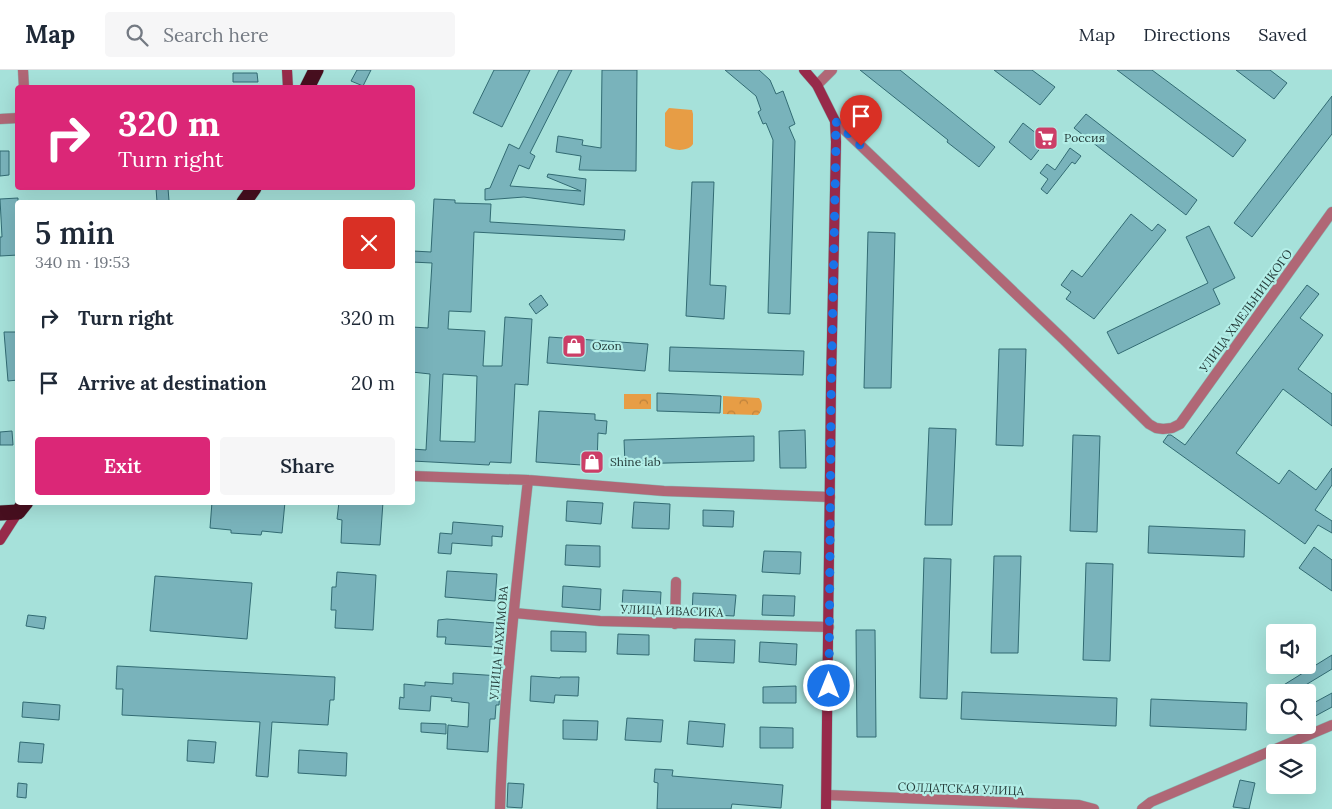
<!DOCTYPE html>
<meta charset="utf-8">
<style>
:root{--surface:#fff;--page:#f6f6f7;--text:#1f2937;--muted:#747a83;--line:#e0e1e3;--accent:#db2777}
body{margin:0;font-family:Lora,serif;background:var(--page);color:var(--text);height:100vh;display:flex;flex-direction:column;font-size:19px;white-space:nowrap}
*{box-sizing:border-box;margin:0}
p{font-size:16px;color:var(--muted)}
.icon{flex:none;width:28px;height:28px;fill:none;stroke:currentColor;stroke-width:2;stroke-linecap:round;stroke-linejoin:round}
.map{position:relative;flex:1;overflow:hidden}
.side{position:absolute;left:15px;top:130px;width:400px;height:305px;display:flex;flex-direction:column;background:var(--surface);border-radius:5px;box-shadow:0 5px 20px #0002}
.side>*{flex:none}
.hud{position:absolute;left:15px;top:15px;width:400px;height:105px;border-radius:5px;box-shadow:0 5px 20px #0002;background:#db2777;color:#fff;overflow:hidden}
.fabs{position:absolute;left:1266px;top:554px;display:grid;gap:10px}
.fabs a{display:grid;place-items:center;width:50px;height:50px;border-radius:5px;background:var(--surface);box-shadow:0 5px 20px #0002;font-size:25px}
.pin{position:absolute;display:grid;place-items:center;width:42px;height:42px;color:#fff;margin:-51px -21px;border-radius:50% 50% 50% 0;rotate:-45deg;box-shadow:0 0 5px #0007}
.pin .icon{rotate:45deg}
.me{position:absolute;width:55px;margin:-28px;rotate:0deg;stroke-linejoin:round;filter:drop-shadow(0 0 4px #0008)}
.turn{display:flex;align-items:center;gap:18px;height:105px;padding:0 20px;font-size:22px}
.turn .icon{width:65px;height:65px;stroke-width:2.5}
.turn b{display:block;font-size:35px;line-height:42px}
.round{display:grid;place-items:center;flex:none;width:52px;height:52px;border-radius:5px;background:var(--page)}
.headline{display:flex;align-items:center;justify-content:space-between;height:85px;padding:0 20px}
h1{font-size:30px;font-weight:600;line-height:38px}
.primary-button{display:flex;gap:10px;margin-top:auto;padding:10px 20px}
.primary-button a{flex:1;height:58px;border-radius:5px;background:var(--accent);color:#fff;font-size:20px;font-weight:600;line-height:58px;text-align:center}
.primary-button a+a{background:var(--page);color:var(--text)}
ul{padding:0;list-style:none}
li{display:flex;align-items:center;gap:15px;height:65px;padding:0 20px}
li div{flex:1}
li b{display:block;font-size:19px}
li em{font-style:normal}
header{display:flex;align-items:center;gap:30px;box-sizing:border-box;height:70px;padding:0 25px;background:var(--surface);border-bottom:1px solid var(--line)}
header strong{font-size:24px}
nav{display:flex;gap:28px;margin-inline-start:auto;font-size:18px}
.search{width:350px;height:45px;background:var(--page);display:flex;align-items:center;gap:12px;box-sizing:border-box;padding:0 18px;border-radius:5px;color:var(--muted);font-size:19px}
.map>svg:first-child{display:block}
</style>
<header>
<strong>Map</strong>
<div class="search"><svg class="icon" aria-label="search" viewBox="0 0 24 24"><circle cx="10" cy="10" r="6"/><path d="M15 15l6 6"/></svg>Search here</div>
<nav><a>Map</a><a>Directions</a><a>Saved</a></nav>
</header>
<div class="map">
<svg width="1332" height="739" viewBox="0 0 1332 739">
<defs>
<pattern id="park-crowns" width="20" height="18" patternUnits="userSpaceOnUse" patternTransform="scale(1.25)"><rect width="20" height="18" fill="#e79d45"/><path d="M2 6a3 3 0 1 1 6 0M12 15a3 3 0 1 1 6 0" fill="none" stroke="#bb813b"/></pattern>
</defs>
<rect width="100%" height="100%" fill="#a6e1da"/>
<path fill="url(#park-crowns)" d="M624 324H651V339H624Z
M723 326 759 328C763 332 763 341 758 345L723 344Z"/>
<path fill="#e79d45" d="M669 38 692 40 693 44V74C688 82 673 81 665 76V43Z"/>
<path fill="#79b3bb" stroke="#326b73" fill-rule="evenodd" d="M357 0H371L363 16 351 11Z
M494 0H530L502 57 473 43Z
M559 0H572L530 83 535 86 529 99 519 95 510 116 581 121 547 107 548 104 586 109 584 135 524 127 485 130V119L490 118 509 74 519 79Z
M602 0H637L636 101 579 100 581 86 556 82 558 66 583 70 582 75 601 78Z
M725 0H759L770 10 776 24 783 21 795 54 789 57 795 71 790 244 768 243 773 70 766 53 763 54 758 42 761 40 756 26Z
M860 0H900L995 77 979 97 947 72 948 70Z
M994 0H1032L1055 17 1040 35Z
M1117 0H1152L1246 70 1233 87Z
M1236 0H1270L1287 13 1274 29Z
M233 3H257L258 12H233Z
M1332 26V64L1252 167 1234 153Z
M1086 44 1197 130 1186 145 1074 58Z
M1023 53 1046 71 1031 90 1009 72Z
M1070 78 1081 86 1075 94 1072 92 1047 124 1041 119 1048 109 1040 103 1047 94 1055 100Z
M0 81H9V105L0 106Z
M692 112H714L710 215 726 216 724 249 686 246Z
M156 118H168L169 131 157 132Z
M18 128V185L0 186V167H2L0 129Z
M434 129 455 130V133L491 134 490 152 625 160 624 170 474 162 471 242 449 241 448 259 485 261 483 296H502L505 247 532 249 528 315 515 314 511 393 490 392 489 395 412 391V379L426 380 430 304 412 302V257L428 258 432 193 412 192 413 181 431 182ZM443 304 477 306 475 372 440 371Z
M1131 144 1152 161 1158 154 1166 160 1094 249 1066 229 1071 222 1061 215 1072 200 1082 207Z
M1209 156 1235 208 1213 219 1220 234 1118 284 1107 262 1208 213 1186 167Z
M868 162 895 163 891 318H864Z
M1307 215 1319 224 1300 248 1323 265 1298 299 1332 324V356L1283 319 1236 383 1279 414 1289 400 1316 420 1332 398V415L1315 440 1332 451V463L1318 455 1305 474 1163 372 1168 365H1171L1185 375Z
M541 225 548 235 536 244 529 234Z
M4 262H18V310L8 311Z
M549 267 648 274 645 301 547 293Z
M670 277 804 281 803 305 669 301Z
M999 279H1026L1023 376 996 375Z
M657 323 721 326 720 343 657 341Z
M539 341 595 344V350L607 351 606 364 598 363 597 396 536 392Z
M929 358 956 359 952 455H925Z
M805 360 806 398H780L779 361Z
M12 361 13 375H0V362Z
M1073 365 1100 366 1097 462 1070 461Z
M754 366V391L625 394 624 370Z
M567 431 603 433 601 454 566 451Z
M212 432H285L282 463 262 461 261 465 231 463V460L210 458Z
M339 432H383L380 475 341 473 342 450 337 449Z
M634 432 670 434 669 459 632 458Z
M703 440 734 441 733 457 703 456Z
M453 452 503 456 502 467 492 466V476L452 473 451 484 438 483 440 463 452 464Z
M1149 456 1245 460 1244 487 1148 483Z
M566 475 600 476V497L565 495Z
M1314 477 1332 490V521L1299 498Z
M764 481 801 482 800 504 762 502Z
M994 486H1021L1018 583H991Z
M924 488 951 489 947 629 920 628Z
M1086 493 1113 494 1110 591 1083 590Z
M447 501 497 504 495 531 445 527Z
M337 502 376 505 373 560 335 558 336 540H331L332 517H336Z
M155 506 252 513 247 569 150 561Z
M563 516 601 519 600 540 562 537Z
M623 520 661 522 660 540 622 538Z
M693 523 736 525 734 546 692 544Z
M763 525 795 526 794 546 762 545Z
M28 545 46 547 44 559 26 556Z
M447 549 496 553 494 577 445 574 446 567H437L438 550Z
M856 560H875L876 667H857Z
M551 561 586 562V582L551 581Z
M618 564 649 565V585L617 584Z
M695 569 735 570 734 593 694 591Z
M760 572 797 574 796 595 759 592Z
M1332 585V599L1294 622H1284L1282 616Z
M117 596 335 607 334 630H330L328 655 272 652 268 707 256 706 260 652 122 645 123 619H116Z
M453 603 501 606 499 635H496L495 649H490L488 682 447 679 448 655 468 657 469 633 451 631 452 628 431 626 430 641 399 639 400 627 404 628V614L425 616V612L453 614Z
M531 606 560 608V607H579L578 626 555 625 554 633 530 631Z
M796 616V633H763V617Z
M962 622 1117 628 1116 656 961 649Z
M1332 623V637L1308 650V636Z
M1151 629 1247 633 1246 660 1150 656Z
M23 632 60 635 59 650 22 647Z
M627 648 663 650 661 672 625 670Z
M563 650 598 651 597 670 563 669Z
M689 651 725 654 723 677 687 674Z
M421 653 446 654V664L421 662Z
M760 657 793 658V678H760Z
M188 670 216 672 214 693 187 691Z
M20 672 44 674 42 693 18 692Z
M299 680 347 683 346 706 298 703Z
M655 699 673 700 672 706 783 715 781 738 732 734 731 739H657L658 713 654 712Z
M1240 710 1255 713 1249 739 1233 737Z
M18 713 27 714 26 728 17 727Z
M508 713 524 714 522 738 507 737Z"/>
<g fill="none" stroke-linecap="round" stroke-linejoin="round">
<g stroke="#8abdb7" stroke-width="11">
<path id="street" d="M23 0 24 18
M817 15 832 0
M0 49 18 48
M835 51 1063 269 1149 354 1156 358 1163 359 1172 358 1180 354 1332 142
M412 406 528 410 664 421 830 427
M514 543 600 551 829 557
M675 554 676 512
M827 725 1079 735 1094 739
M500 739C503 629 516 519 528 410
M1142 739 1151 732 1332 655"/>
</g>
<g stroke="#8abdb7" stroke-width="11">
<path id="secondary" d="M287 0 288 18
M804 0 817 15 835 51 836 72 831 315 826 739
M0 470 18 442"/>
</g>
<g stroke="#8abdb7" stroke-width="16">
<path id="highway" d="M307 18 316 0
M244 132 254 118
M0 443 18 442 26 432"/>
</g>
<use href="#street" stroke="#b06776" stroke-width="10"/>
<use href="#secondary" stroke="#972a4a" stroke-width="10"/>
<use href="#highway" stroke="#470f1f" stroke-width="15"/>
</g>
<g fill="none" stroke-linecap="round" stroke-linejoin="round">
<path stroke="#1a73e8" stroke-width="9" stroke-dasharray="0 16.2" d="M829 616 831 332 836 72 835 51 861 76"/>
</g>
<defs>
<g id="supermarket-square" transform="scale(1.25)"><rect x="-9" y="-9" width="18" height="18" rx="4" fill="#cc3e67" stroke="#b3eee7"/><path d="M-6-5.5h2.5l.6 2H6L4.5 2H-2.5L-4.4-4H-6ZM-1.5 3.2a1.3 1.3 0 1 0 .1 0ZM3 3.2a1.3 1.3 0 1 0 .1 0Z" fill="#fff"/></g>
<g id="shop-square" transform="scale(1.25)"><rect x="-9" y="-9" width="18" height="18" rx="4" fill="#cc3e67" stroke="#b3eee7"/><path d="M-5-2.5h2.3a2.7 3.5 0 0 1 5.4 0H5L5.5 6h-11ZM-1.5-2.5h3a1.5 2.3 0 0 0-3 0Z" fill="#fff"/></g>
</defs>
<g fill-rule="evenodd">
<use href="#supermarket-square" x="1046" y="68"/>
<use href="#shop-square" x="574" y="276"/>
<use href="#shop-square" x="592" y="392"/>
</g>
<g text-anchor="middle" stroke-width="4.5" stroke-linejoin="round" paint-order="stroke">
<g font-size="12" fill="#253c3a" stroke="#b3eee7" text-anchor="start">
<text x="1064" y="72">Россия</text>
<text x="592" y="280">Ozon</text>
<text x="610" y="396">Shine lab</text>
</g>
<g font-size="12" fill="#253c3a" stroke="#b3eee7">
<text transform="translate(1246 241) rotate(-54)" y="4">УЛИЦА ХМЕЛЬНИЦКОГО</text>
<text transform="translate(672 541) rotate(2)" y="4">УЛИЦА ИВАСИКА</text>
<text transform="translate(499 573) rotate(-85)" y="4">УЛИЦА НАХИМОВА</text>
<text transform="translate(961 719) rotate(2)" y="4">СОЛДАТСКАЯ УЛИЦА</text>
</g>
</g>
</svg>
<div class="fabs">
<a><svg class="icon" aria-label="sound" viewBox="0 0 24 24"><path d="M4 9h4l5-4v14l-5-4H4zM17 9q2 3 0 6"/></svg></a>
<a><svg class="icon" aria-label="search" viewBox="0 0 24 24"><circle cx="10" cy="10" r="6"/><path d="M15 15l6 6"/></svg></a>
<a><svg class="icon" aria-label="layers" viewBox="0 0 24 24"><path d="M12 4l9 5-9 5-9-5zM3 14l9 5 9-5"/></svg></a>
</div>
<div class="pin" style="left:861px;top:76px;background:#d93025"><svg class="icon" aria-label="arrive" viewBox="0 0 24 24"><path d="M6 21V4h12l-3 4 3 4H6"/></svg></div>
<svg class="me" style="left:829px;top:616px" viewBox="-20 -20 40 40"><circle r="17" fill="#1a73e8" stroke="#fff" stroke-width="3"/><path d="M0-11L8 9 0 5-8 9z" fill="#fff"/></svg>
<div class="hud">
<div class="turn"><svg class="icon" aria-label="right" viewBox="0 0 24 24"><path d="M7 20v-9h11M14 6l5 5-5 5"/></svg><div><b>320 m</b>Turn right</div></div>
</div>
<section class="side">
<div class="headline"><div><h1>5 min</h1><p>340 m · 19:53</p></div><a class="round" style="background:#d93025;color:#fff"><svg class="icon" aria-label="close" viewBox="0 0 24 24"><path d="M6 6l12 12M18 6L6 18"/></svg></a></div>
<ul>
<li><svg class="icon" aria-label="right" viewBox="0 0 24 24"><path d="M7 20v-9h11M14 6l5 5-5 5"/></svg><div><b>Turn right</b></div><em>320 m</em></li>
<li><svg class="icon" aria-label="arrive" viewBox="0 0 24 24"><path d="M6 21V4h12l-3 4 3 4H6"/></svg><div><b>Arrive at destination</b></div><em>20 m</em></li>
</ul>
<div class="primary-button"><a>Exit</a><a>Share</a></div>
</section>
</div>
